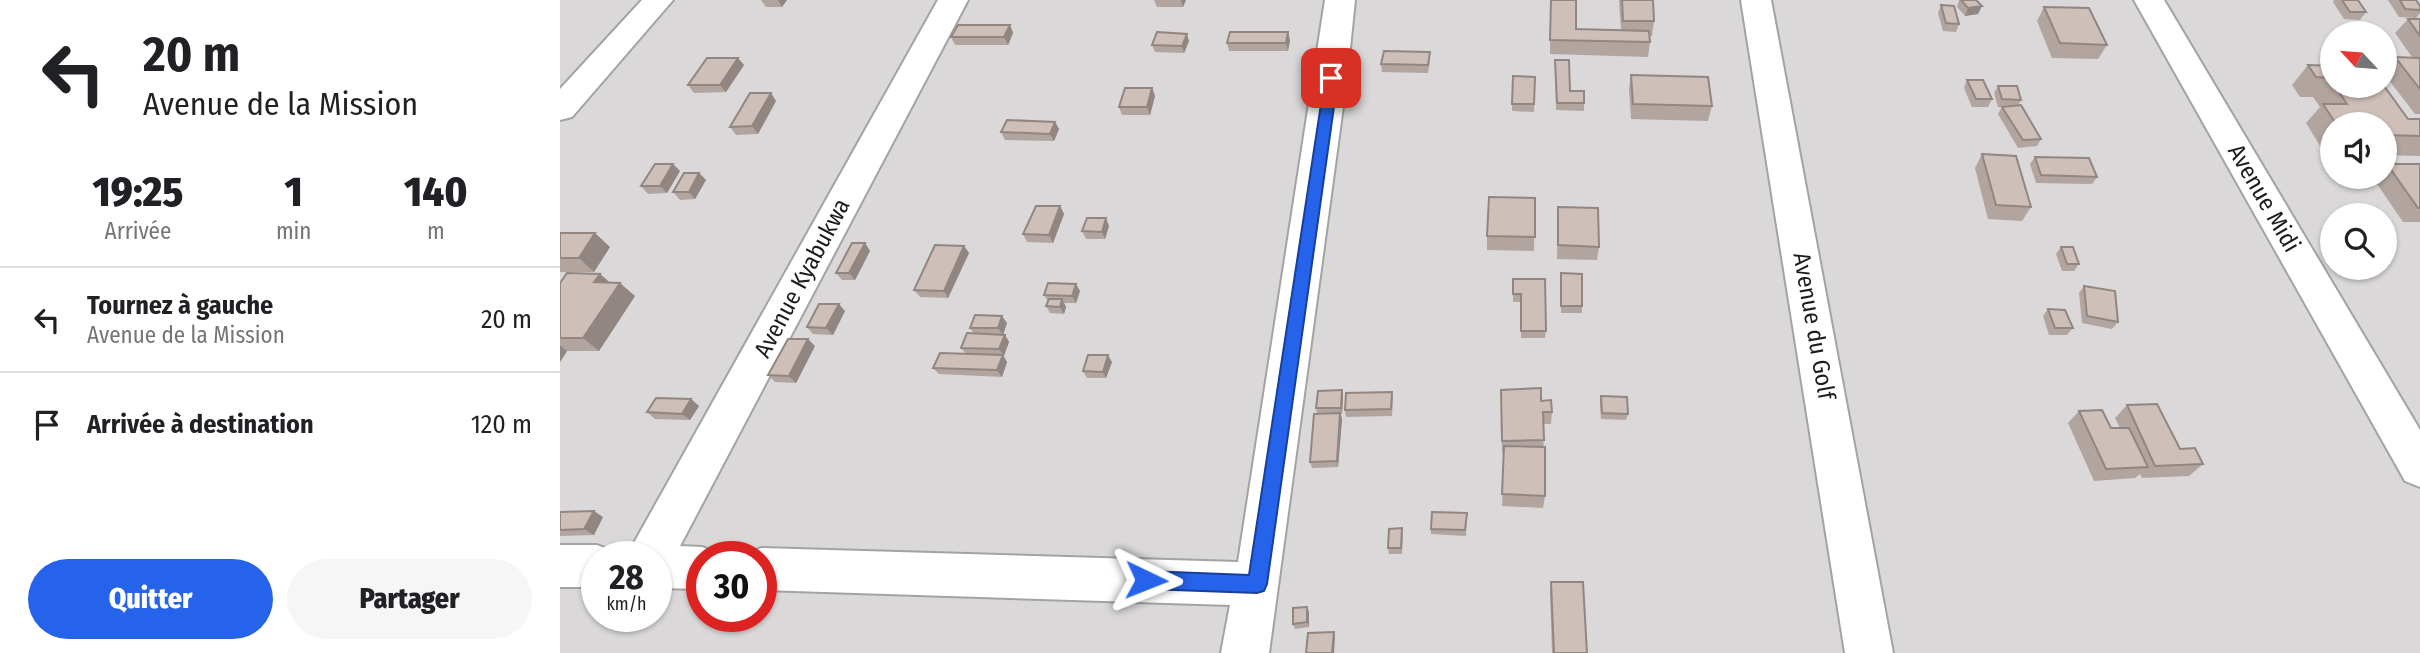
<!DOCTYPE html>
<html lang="fr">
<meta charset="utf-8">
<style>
:root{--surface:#fff;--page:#f6f6f6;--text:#202124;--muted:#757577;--line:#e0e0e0;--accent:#2563eb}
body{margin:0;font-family:"Fira Sans Condensed",sans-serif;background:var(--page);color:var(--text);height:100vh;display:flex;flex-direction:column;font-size:26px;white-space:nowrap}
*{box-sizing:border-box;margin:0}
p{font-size:23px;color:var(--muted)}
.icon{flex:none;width:38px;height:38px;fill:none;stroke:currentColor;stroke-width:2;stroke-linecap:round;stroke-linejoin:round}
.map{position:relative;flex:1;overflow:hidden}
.sheet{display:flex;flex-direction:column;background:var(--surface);width:560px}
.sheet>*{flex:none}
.top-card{background:#fff;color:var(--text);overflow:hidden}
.needle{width:46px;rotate:296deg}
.fabs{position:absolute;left:1760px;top:21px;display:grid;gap:14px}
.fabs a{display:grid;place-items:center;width:77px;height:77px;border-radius:50%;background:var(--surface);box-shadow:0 2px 5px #0004;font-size:35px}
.speed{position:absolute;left:21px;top:541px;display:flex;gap:14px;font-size:35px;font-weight:700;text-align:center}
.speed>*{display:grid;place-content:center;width:91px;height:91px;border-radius:50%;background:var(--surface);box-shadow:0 2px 5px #0004;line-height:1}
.speed small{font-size:18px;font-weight:400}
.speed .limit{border:10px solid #d22;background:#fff;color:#111}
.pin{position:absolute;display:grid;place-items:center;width:60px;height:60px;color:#fff;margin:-30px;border-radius:14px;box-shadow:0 4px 10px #0006}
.me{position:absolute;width:77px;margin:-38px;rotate:92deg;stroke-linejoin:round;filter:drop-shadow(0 0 5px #0008)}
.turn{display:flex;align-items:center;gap:24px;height:147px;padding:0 28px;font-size:32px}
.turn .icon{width:91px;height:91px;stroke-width:2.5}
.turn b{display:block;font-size:49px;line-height:60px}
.eta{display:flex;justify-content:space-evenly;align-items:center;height:119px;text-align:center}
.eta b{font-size:42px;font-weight:800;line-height:49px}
.button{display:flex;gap:14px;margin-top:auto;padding:14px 28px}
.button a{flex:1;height:80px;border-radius:42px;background:var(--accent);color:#fff;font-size:28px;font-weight:800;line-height:80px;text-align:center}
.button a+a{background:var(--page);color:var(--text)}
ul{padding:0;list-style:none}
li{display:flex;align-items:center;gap:21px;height:105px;padding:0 28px;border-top:2px solid var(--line)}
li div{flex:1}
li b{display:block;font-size:26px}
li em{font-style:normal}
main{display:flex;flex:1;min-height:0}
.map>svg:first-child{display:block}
</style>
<main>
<section class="sheet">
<div class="top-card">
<div class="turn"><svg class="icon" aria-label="left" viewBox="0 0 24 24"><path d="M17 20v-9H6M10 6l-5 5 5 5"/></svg><div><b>20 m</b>Avenue de la Mission</div></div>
</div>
<div class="eta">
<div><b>19:25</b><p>Arrivée</p></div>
<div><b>1</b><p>min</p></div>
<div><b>140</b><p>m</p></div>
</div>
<ul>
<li><svg class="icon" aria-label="left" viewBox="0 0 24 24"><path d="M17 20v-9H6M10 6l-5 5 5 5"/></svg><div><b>Tournez à gauche</b><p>Avenue de la Mission</p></div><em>20 m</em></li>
<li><svg class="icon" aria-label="arrive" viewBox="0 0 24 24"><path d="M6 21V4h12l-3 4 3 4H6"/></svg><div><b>Arrivée à destination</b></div><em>120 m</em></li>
</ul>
<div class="button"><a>Quitter</a><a>Partager</a></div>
</section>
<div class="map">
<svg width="1860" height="653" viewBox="0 0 1860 653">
<rect width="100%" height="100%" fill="#eee8e0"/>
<path fill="#dad8d9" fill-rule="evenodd" d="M0 0H1860V653H0ZM1773 33H1825V86H1773ZM1773 124H1825V177H1773ZM1773 215H1825V268H1773ZM37 556H96V616H37ZM142 556H201V616H142Z"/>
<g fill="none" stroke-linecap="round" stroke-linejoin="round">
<g stroke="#a3a3a3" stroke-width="4">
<path id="minor" d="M82 0H113L12 117 0 120V89Z
M378 0H408L120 546 142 547 158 553 159 556H142V589L96 588V556H69L75 541Z
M765 0H795L787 77 709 653H661L670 605 201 590V556H184L201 548 678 562Z
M1181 0H1211L1333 653H1285Z
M1574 0H1604L1860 430V487L1845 481Z
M0 545H37L53 551 55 556H37V587H0Z"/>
</g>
<use href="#minor" fill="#fff" fill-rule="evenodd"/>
</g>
<path fill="#b2a49f" d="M201 0H227L222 7H206Z
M594 0H626L623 7H597Z
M990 0H1016V29L1061 30 1059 0H1093L1094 21 1092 36H1090V42L1088 57 990 54Z
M1399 0H1416L1422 6 1418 14 1405 16 1397 7Z
M1774 0H1798L1806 12 1800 20 1784 19 1773 2Z
M1828 0H1856L1860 6V13L1856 18 1839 17Z
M1381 5 1399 24 1396 32 1383 31 1378 13Z
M1484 7 1547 45 1538 59 1492 58 1477 21Z
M1848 19H1860V114H1855L1825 75V69L1835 57H1852L1835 33Z
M450 25 453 33 448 45H395L391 37Z
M730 40 728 51H669L667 43Z
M629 41 624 53 595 52 592 45Z
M870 60 868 73 822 72 821 64Z
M995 60 1010 91 1024 103V111L996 110Z
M184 65 166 92 134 93 128 85Z
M1748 65 1773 66V86H1824L1848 119H1860V156L1825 155V124H1773V154H1765L1746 123 1760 107 1753 97H1740L1732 85Z
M1071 75 1152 106 1148 121 1071 119 1069 89Z
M953 76 975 77 974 112 952 111Z
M1407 80 1432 99 1428 107H1412L1404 88Z
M1438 86 1461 100 1458 105 1481 139 1477 146 1458 148 1438 114 1442 107H1438L1434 93Z
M592 88 595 96 590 115H562L559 107Z
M216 101 198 134 176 135 170 127Z
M495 122 499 129 494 141 445 140 441 132Z
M1422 154 1471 207 1462 221 1428 219 1415 168Z
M1475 157 1537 177 1532 184 1476 183 1470 164Z
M113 164 120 171 107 193 88 194 81 186Z
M1827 164H1860V222H1843L1813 178 1814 177H1825V166Z
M139 173 146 180 135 199 120 200 113 192Z
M975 198 974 251 927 250V236Z
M500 206 504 214 493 243 467 242 463 234Z
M998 207 1039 247 1037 260 997 259Z
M549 226 545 239H526L522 231Z
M0 233 50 247 34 272H0Z
M305 243 310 251 295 280H282L276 273Z
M404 246 409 253 388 298 360 297 354 290Z
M1501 247 1519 264 1514 271H1502L1496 254Z
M1001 273 1022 306V313H1001Z
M40 274 50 283 75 296 39 351H7L0 362V283Z
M953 279 986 331 985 338H961V302H953Z
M1524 286 1558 322 1552 329 1522 323 1519 293Z
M520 291 516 303H504L506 307 504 314 490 313 486 306 488 302 484 295Z
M1488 309 1513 328 1507 335H1489L1483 316Z
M285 311 273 335 253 334 247 327Z
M447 323 443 335H445L449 342 443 356 447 362 442 377 379 374 373 368 406 354 401 348 414 334 410 328Z
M255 346 236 383 215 382 208 375Z
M552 362 546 378H527L523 371Z
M782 390 783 397 782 414H781L782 419 778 467 752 468 750 462 757 413 756 408Z
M832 392 833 399 832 416 786 417 785 410Z
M1041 396 1068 414 1066 420 1041 419 1040 403Z
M131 399 139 406 130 420 95 419 87 412Z
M981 401 992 412 991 424H983L985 496 983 508 942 506 944 453H942L941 402Z
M1567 405 1620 449 1643 464 1629 476 1582 478 1580 474 1575 478 1534 481 1508 423 1519 411 1551 428H1560L1555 418Z
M0 512 43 517 34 535 0 536Z
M907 513 906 536 871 534V529Z
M843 534 842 554H829L828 548Z
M991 582 1027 653H992L990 592Z
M749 612V627L735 629 733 624Z"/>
<path fill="#918682" d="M218 0H227L222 7Z
M621 0H626L623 7Z
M1422 6 1418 14 1405 16 1408 8Z
M450 25 453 33 448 45 444 37Z
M728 32 730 40 728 51 726 43Z
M627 34 629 41 624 53 622 46Z
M178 58 184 65 166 92 160 85Z
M592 88 595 96 590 115 587 107Z
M211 93 216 101 198 134 192 126Z
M495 122 499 129 494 141 490 134Z
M113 164 120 171 107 193 100 186Z
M139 173 146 180 135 199 129 192Z
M500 206 504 214 493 243 489 235Z
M546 218 549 226 545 239 542 232Z
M35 233 50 247 34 272 19 258Z
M305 243 310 251 295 280 289 273Z
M404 246 409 253 388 298 384 291Z
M40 274 55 287 34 282Z
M60 283 75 296 39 351 23 338Z
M516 284 520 291 516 303 512 296Z
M502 299 506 307 504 314 500 307Z
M279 304 285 311 273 335 266 328Z
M442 316 447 323 443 335 438 328Z
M445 335 449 342 444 356 439 349Z
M248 339 255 346 236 383 229 376Z
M0 345 7 351 0 362Z
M443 355 447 362 442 377 437 370Z
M548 355 552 362 546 378 543 372Z
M782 390 783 397 782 414 781 408Z
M131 399 139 406 130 420 122 414Z
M780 413 782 419 778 467 777 461Z
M34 511 43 517 34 535 24 529Z
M747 607 749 612V627L747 622Z
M774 632 775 637 774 653H772Z"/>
<path fill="#cfbfb9" stroke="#918682" stroke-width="2" d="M991 0H1016V29L1089 31 1090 42 990 40Z
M1062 0H1093L1094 21H1063Z
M1401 0H1416L1422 6 1408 8Z
M1782 0H1798L1806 12H1790Z
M1840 0H1856L1860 6V10L1845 9Z
M1381 5 1394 6 1399 24 1386 23Z
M1484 7 1529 8 1547 45 1500 43Z
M1848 19H1860V36Z
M398 25H450L444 37H391Z
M597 32 627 34 622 46 592 45Z
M670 32H728L726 43H667Z
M824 51 870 52 868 65 821 64Z
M1835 57 1860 58V89Z
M147 58H178L160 85H128Z
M995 60H1009L1010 91H1024V103H997Z
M1748 65 1773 66V82L1770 78 1756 77Z
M1071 75 1148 77 1152 106 1073 104Z
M953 76 975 77 974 104H952Z
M1407 80H1423L1432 99H1416Z
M1438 86H1457L1461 100 1442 99Z
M1775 86H1824L1848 119H1860V136L1825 135V124H1776L1763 104H1787Z
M565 88H592L587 107H559Z
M190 93H211L192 126 170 127Z
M1461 105 1481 139 1463 140 1442 107Z
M447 120 495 122 490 134 441 132Z
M1422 154 1456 156 1471 207 1436 205Z
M1475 157 1529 158 1537 177 1481 175Z
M95 164H113L100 186H81Z
M1827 164H1860V208H1858Z
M124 173H139L129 192H113Z
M929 197 975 198V237L927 236Z
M476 206H500L489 235 463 234Z
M998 207 1038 208 1039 247 998 245Z
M527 218H546L542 232 522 231Z
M0 233H35L19 258H0Z
M292 243H305L289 273H276Z
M375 245 404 246 384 291 354 290Z
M1501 247H1513L1519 264H1507Z
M7 273 40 274 34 282 60 283 23 338H0V283Z
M1001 273 1022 274V306H1001Z
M953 279H985L986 331H961V294H953Z
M488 283 516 284 512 296 484 295Z
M1524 286 1555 291 1558 322 1527 316Z
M489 299H502L500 307 486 306Z
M259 304H279L266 328 247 327Z
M1488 309 1505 310 1513 328H1495Z
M415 315 442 316 438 328H410Z
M407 333 445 335 439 349 401 348Z
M228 339H248L229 376 208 375Z
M380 353 443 355 437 370 373 368Z
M528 355H548L543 372 523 371Z
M981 388V401L991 400 992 412H983L984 440 942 441 941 390Z
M782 390 781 408H756L758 391Z
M832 392 831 409 785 410 786 393Z
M1041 396 1067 397 1068 414 1042 413Z
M96 398 131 399 122 414 87 412Z
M1597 404 1620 449 1635 448 1643 464 1595 466 1567 405Z
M1542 410 1551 428H1569L1588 467 1546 469 1519 411Z
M780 413 777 461 750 462 754 414Z
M944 446 985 447V496L942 494Z
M34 511 24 529 0 530V512Z
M872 512 907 513 905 530 871 529Z
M842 528 841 548H828L829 529Z
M991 582H1023L1027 653H994Z
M747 607V622L733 624V608Z
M774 632 772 653H746L748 633Z"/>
<path fill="#2563eb" stroke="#184099" stroke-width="2" d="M771 73 778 78 707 584 704 591 697 593 586 589 579 587 577 580 579 574 586 571 689 575 765 78Z"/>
<g text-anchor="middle" stroke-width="6" stroke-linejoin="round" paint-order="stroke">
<g font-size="24" fill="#1c1c1c" stroke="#fff">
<text transform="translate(1704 198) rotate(60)" y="8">Avenue Midi</text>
<text transform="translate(242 278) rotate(-62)" y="8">Avenue Kyabukwa</text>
<text transform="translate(1254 326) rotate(80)" y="8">Avenue du Golf</text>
</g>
</g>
</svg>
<div class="fabs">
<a><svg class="needle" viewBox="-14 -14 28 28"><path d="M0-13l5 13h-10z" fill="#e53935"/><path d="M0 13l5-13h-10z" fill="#757577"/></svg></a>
<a><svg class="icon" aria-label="sound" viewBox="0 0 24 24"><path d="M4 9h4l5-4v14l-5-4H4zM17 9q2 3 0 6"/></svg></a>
<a><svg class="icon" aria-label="search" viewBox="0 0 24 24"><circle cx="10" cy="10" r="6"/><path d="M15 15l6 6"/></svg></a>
</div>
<div class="speed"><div>28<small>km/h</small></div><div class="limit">30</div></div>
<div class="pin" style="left:771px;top:78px;background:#d93025"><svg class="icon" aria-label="arrive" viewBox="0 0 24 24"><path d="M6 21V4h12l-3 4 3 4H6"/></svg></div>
<svg class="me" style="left:586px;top:580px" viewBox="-20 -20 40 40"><path d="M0-17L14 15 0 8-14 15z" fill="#2563eb" stroke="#fff" stroke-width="4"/></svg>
</div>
</main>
